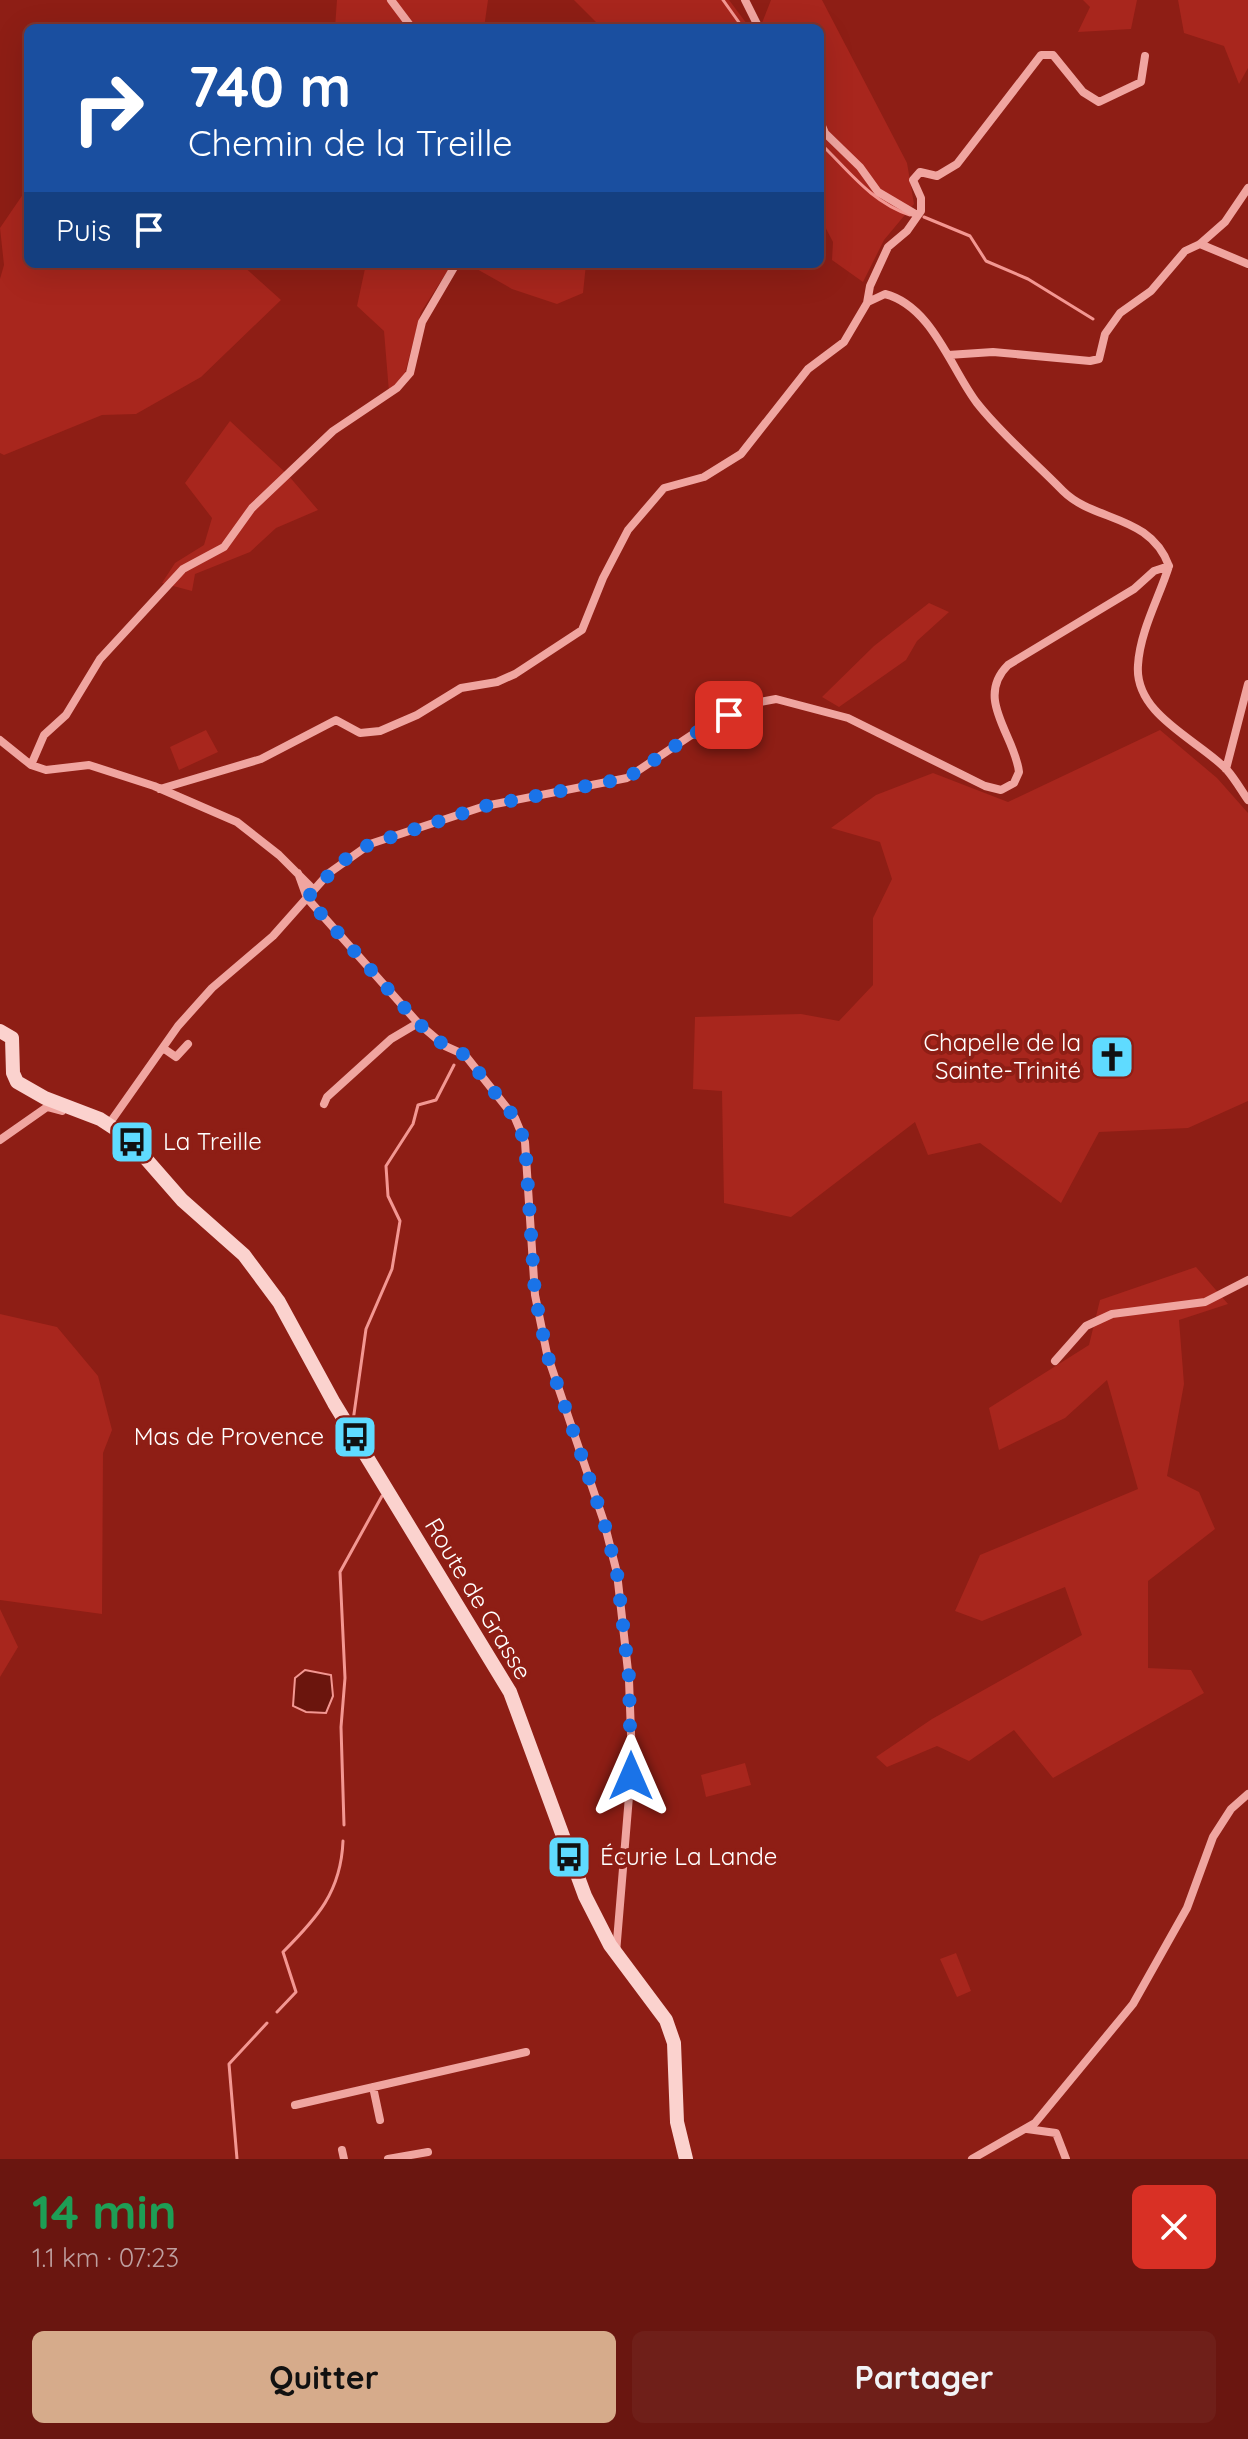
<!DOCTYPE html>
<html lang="fr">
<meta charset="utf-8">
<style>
:root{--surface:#6a1610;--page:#6f1f19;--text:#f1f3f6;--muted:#be9f9f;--line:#7d3530;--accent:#d6ab8b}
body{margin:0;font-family:Quicksand,sans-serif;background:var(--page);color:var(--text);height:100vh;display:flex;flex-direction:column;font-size:30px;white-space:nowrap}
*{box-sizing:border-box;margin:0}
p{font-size:26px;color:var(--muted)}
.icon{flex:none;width:44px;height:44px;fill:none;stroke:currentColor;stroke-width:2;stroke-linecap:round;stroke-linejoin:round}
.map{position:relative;height:2159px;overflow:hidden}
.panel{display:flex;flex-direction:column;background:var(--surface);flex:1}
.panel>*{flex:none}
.banner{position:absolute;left:24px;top:24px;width:800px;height:244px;border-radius:12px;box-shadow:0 8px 32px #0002,0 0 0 2px var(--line);background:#1a4fa0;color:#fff;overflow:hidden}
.pin{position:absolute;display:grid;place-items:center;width:68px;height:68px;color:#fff;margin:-34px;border-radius:16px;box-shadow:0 4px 12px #0006}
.me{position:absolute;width:88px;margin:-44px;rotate:0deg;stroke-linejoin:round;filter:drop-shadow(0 0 6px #0008)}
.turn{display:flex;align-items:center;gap:28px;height:168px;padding:0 32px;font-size:36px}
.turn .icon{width:104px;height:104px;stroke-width:2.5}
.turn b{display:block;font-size:56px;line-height:68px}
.then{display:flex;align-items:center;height:76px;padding:0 32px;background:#0003;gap:16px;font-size:30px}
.round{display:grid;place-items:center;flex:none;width:84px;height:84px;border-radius:12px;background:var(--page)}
.overview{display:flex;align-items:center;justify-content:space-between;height:136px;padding:0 32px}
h1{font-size:48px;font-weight:700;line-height:60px;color:#1e9e55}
.button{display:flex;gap:16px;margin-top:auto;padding:16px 32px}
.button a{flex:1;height:92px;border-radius:12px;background:var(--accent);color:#111;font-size:32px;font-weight:700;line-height:92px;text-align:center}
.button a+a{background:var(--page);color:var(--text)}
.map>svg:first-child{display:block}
</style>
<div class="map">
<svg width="1248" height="2159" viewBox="0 0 1248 2159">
<rect width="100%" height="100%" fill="#8e1e15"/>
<path fill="#a8261d" d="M337 0H488L484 28H335Z
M574 0H729L750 28H602Z
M771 0H822L907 163 914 204 884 240 863 282 832 260 833 242 820 217V28H760Z
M1083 0H1137L1131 29 1078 32 1090 7Z
M1178 0H1248V68L1239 84 1224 46 1184 33Z
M28 187V264H241L281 300 201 377 136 414 102 415 4 455 0 453V279L4 265 0 228Z
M366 264H452L421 312 404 377 389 392 384 331 357 306Z
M468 264H586L583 293 557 304 512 289Z
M230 421 288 475 318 510 276 528 250 552 195 574 192 591 162 583 175 563 204 545 212 518 185 483Z
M929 603 949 612 917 641 906 660 839 707 822 697 874 646Z
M206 730 218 752 179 770 170 747Z
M1160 730 1217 778 1248 813V1101L1188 1128 1099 1132 1061 1203 980 1143 928 1155 915 1122 791 1217 724 1203 722 1091 693 1089 695 1017 801 1014 839 1021 873 985V918L892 879 880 842 831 828 876 795 933 773 1008 802Z
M1196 1267 1228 1304 1179 1320 1184 1384 1167 1476 1199 1492 1215 1529 1148 1581V1668L1191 1670 1204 1693 1053 1778 1014 1730 969 1761 937 1746 887 1767 876 1757 932 1719 1082 1635 1065 1587 982 1621 955 1611 980 1555 1138 1489 1107 1380 1065 1418 999 1450 989 1408 1089 1345 1100 1300Z
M0 1314 57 1327 98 1376 112 1430 103 1453 102 1614 0 1600Z
M0 1609 18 1647 0 1677Z
M745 1763 751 1785 706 1797 701 1775Z
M956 1953 971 1991 957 1997 940 1959Z"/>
<path fill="#6b150d" stroke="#f39792" stroke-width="2" d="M305 1670 331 1675 333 1696 326 1713 306 1712 293 1706 295 1678Z"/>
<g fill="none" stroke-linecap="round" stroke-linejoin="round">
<path stroke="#f39792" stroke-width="3" d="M723 0 743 28
M820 143C849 171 871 202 910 215
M924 217 970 236 986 261 1028 279 1093 319
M353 1421 366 1329 392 1269 400 1221 388 1196 386 1166 413 1124 418 1105 436 1100 454 1065
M344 1825 341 1727 345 1678 340 1572 382 1496
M277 2012 296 1992 283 1952C317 1918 341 1892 343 1841
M237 2159 229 2064 267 2023"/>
<path stroke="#f0a5a0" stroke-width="8" d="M391 0 412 28
M745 0 759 28
M820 121 825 133 860 167 878 192 917 215
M1200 244 1248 264
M868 302 885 294C932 306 951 369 977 403 1002 435 1035 462 1063 491 1094 522 1150 514 1169 566
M948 355 993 352 1090 361 1099 359 1105 334 1120 313 1151 291 1185 251 1200 244 1225 222 1248 188
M1169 566C1159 598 1140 631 1138 665 1134 715 1199 740 1227 770 1235 779 1241 790 1248 800
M0 740 31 765 46 770 89 765 154 786 237 822 279 855 313 889
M31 765 44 735 66 715 100 659 183 569 224 547 252 508 333 431 397 388 410 373 422 322 456 264
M1226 769 1248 684
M160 789 261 759 336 720 360 733 380 731 417 715 461 688 497 682 515 674 582 630 603 578 628 530 664 488 704 477 741 454 808 369 844 342 867 303 870 286 888 247 907 231 921 211V198L913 180 920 172 937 176 957 164 1041 55H1053L1083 92 1099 102 1141 82 1145 56
M298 873 307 898 418 1023 445 1046 465 1055 515 1118 525 1142 535 1295 547 1354 604 1522 617 1573 629 1680 632 1760 616 1953
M163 1048 176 1057 188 1044
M324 1104 327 1097 391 1039 418 1023
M109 1124 178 1026 212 988 273 936 329 873 370 844 485 806 627 778 690 736 749 704 776 699 848 718 985 786 1001 790 1014 783 1019 772C1015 735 974 699 1008 665L1134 589 1154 571 1169 566
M0 1140 47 1107 62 1111
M1055 1361 1086 1326 1112 1314 1205 1302 1248 1280
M373 2087 380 2120
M295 2105 526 2052
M1027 2129 1056 2133 1066 2159
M342 2150 344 2159
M388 2159 428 2152
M972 2159 1035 2123 1133 2004 1187 1908 1213 1837 1231 1809 1248 1794"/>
<path stroke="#fbd2ce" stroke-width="14" d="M0 1031 12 1038 13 1073 17 1082 45 1098 100 1119 126 1136 182 1200 244 1255 279 1302 334 1403 510 1692 585 1896 610 1945 666 2020 674 2043 677 2122 686 2159"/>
</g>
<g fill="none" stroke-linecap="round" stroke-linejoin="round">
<path stroke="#1a73e8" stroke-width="14" stroke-dasharray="0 25.2" d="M631 1776 629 1677 617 1573 604 1522 547 1354 535 1295 525 1142 515 1118 465 1055 445 1046 418 1023 307 898 341 862 370 844 485 806 627 778 690 736 729 715"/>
</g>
<defs>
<g id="church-square" transform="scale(2.3)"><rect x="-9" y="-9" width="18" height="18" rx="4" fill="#5fdbff" stroke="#8e1e15"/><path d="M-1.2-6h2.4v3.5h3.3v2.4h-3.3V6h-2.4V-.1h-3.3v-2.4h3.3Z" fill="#111"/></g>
<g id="bus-square" transform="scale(2.3)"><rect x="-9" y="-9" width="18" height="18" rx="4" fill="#5fdbff" stroke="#8e1e15"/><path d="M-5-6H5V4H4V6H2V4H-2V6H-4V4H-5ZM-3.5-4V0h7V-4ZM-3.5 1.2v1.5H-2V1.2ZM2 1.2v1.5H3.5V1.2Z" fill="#111"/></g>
</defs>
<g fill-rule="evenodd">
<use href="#church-square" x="1112" y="1057"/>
<use href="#bus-square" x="132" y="1142"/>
<use href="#bus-square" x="355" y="1437"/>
<use href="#bus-square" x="569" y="1857"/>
</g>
<g text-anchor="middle" stroke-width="8" stroke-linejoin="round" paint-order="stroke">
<g font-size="24" fill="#fff" stroke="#8e1e15" text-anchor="end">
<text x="1081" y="1051">Chapelle de la<tspan x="1081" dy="28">Sainte-Trinité</tspan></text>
<text x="163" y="1150" text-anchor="start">La Treille</text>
<text x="324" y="1445">Mas de Provence</text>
<text x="600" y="1865" text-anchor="start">Écurie La Lande</text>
</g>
<g font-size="24" fill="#fff" stroke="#8e1e15">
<text transform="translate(478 1599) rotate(59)" y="8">Route de Grasse</text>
</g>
</g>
</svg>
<div class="pin" style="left:729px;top:715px;background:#d93025"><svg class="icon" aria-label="arrive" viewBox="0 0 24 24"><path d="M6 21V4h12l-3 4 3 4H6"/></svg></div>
<svg class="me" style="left:631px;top:1776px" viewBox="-20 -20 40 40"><path d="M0-17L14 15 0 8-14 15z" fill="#1a73e8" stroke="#fff" stroke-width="4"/></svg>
<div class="banner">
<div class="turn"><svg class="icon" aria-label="right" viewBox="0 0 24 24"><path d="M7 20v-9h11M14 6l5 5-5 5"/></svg><div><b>740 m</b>Chemin de la Treille</div></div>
<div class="then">Puis<svg class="icon" aria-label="arrive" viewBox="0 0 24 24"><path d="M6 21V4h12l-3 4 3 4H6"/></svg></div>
</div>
</div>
<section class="panel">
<div class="overview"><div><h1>14 min</h1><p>1.1 km · 07:23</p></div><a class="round" style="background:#d93025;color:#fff"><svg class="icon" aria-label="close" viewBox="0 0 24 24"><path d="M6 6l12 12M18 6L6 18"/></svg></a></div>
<div class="button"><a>Quitter</a><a>Partager</a></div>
</section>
